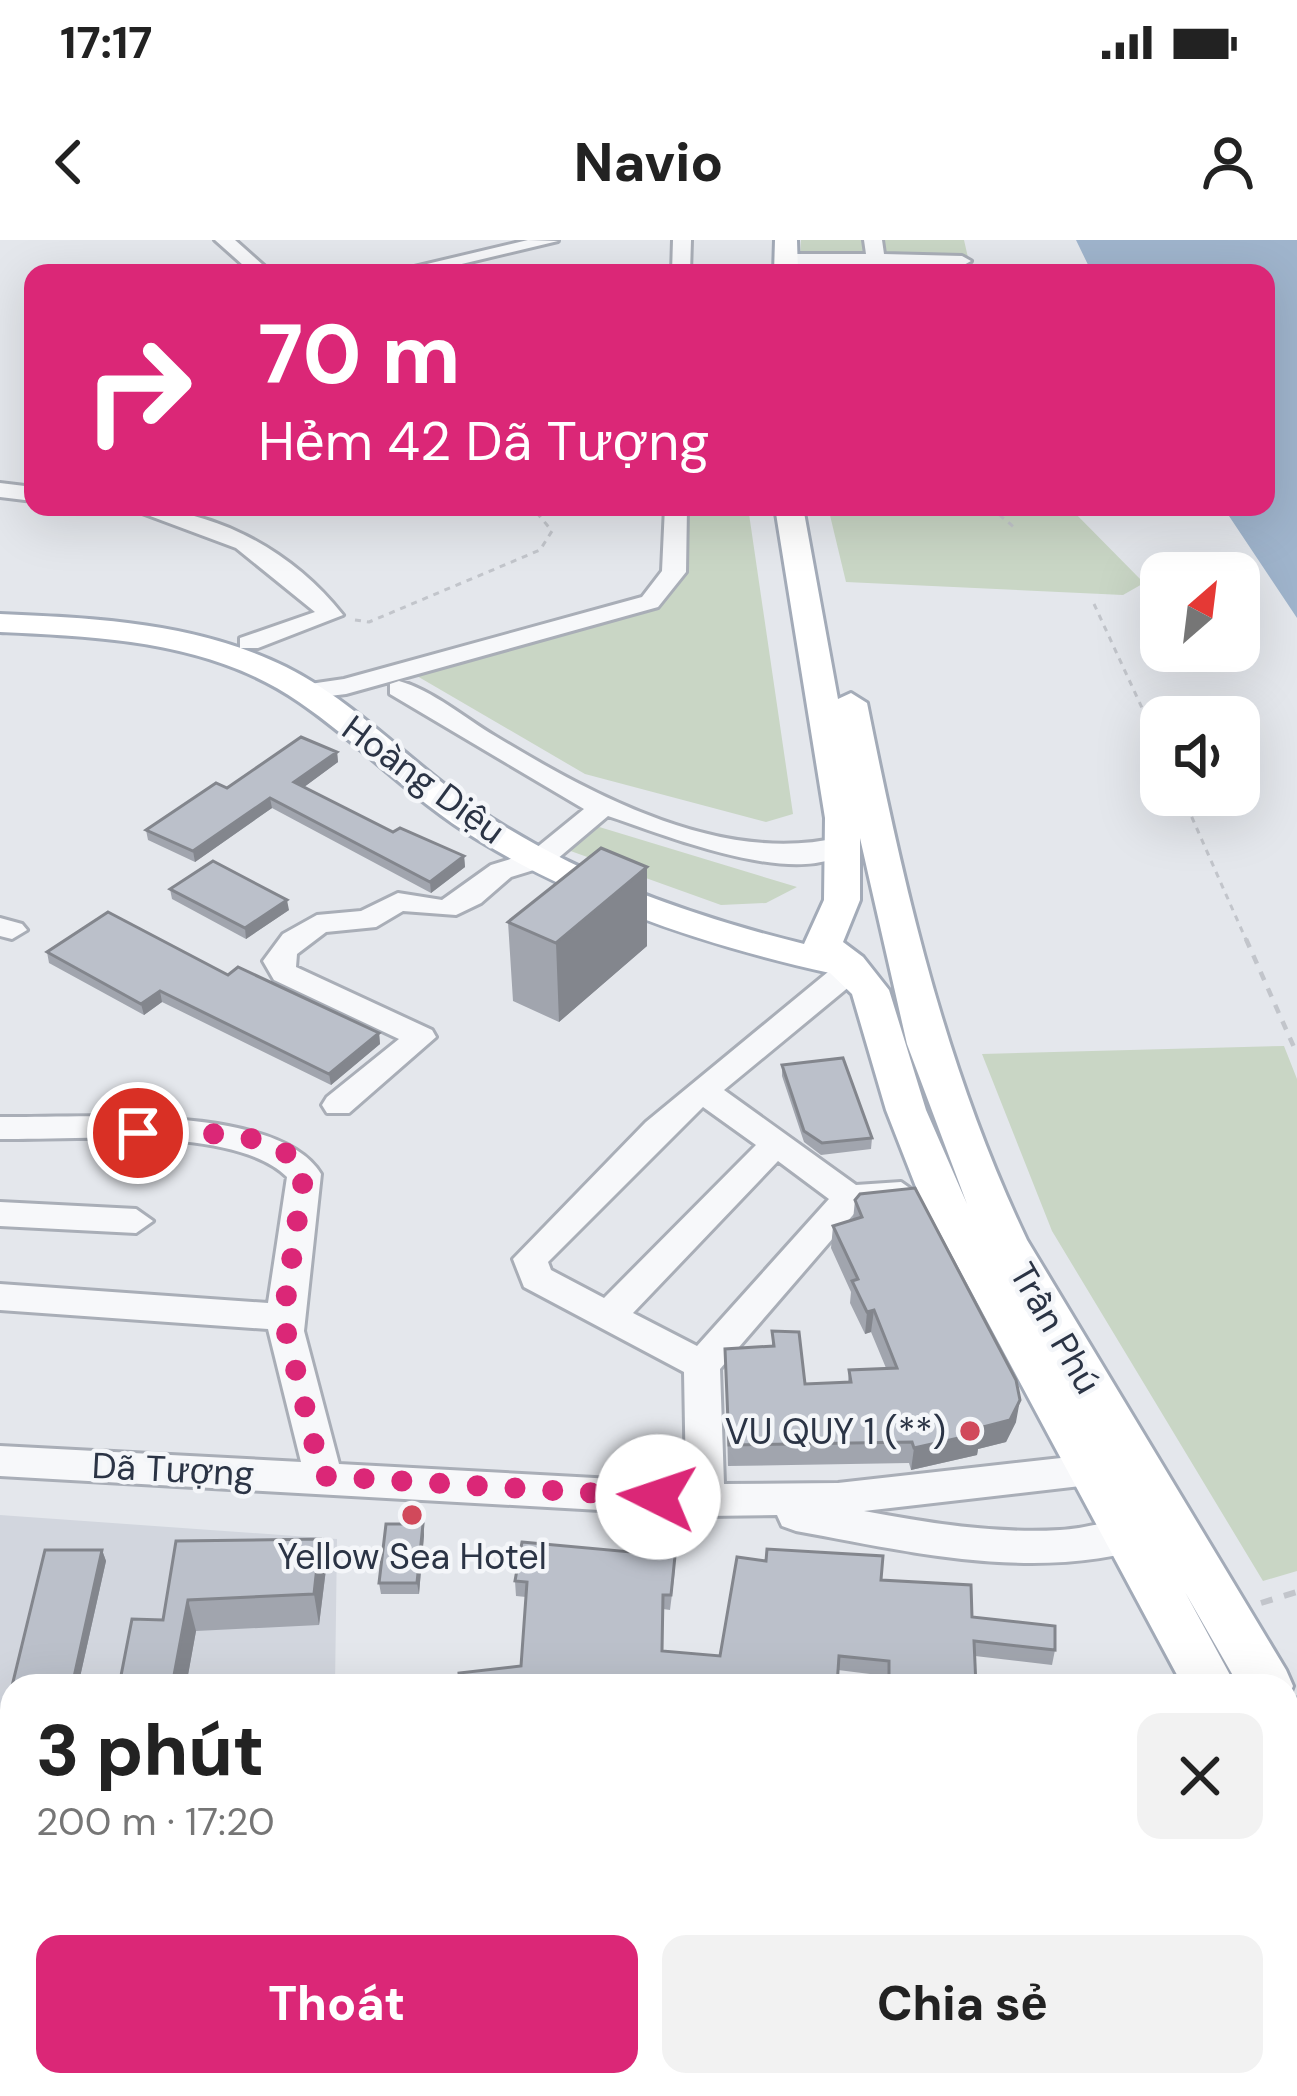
<!DOCTYPE html>
<html lang="vi">
<meta charset="utf-8">
<style>
:root{--surface:#fff;--page:#f2f2f2;--text:#222;--muted:#767676;--accent:#db2777}
body{margin:0;font-family:"DM Sans",sans-serif;background:var(--page);color:var(--text);height:100vh;display:flex;flex-direction:column;font-size:45px;white-space:nowrap}
*{box-sizing:border-box;margin:0}
p{font-size:39px;color:var(--muted)}
.icon{flex:none;width:66px;height:66px;fill:none;stroke:currentColor;stroke-width:2;stroke-linecap:round;stroke-linejoin:round}
.map{position:relative;flex:1;overflow:hidden}
.sheet{position:absolute;left:0px;top:1434px;width:1299px;height:423px;display:flex;flex-direction:column;background:var(--surface);border-radius:36px 36px 0 0;box-shadow:0 12px 48px #0002}
.sheet>*{flex:none}
.banner{position:absolute;left:24px;top:24px;width:1251px;height:252px;border-radius:24px;box-shadow:0 12px 48px #0002;background:#db2777;color:#fff;overflow:hidden}
.needle{width:78px;rotate:28deg}
.controls{position:absolute;left:1140px;top:312px;display:grid;gap:24px}
.controls a{display:grid;place-items:center;width:120px;height:120px;border-radius:24px;background:var(--surface);box-shadow:0 12px 48px #0002;font-size:60px}
.pin{position:absolute;display:grid;place-items:center;width:102px;height:102px;color:#fff;margin:-51px;border:6px solid #fff;border-radius:50%;box-shadow:0 3px 12px #0007}
.me{position:absolute;width:132px;margin:-66px;rotate:274deg;stroke-linejoin:round;filter:drop-shadow(0 0 9px #0008)}
.turn{display:flex;align-items:center;gap:42px;height:252px;padding:0 36px;font-size:54px}
.turn .icon{width:156px;height:156px;stroke-width:2.5}
.turn b{display:block;font-size:84px;line-height:102px}
.round{display:grid;place-items:center;flex:none;width:126px;height:126px;border-radius:24px;background:var(--page)}
.overview{display:flex;align-items:center;justify-content:space-between;height:204px;padding:0 36px}
h1{font-size:72px;font-weight:800;line-height:90px}
.button{display:flex;gap:24px;margin-top:auto;padding:24px 36px}
.button a{flex:1;height:138px;border-radius:24px;background:var(--accent);color:#fff;font-size:48px;font-weight:800;line-height:138px;text-align:center}
.button a+a{background:var(--page);color:var(--text)}
.status{display:flex;justify-content:space-between;align-items:center;height:84px;padding:0 60px;background:var(--surface);direction:ltr}
.status svg{height:33px;fill:currentColor}
header{display:flex;justify-content:space-between;align-items:center;height:156px;padding:0 36px;background:var(--surface);font-size:54px;font-weight:800}
.map>svg:first-child{display:block}
</style>
<div class="status"><b>17:17</b><svg viewBox="0 0 49 12"><path d="M0 12V9h3v3zM5 12V6h3v6zM10 12V3h3v9zM15 12V0h3v12zM26 1h20v11H26zM47 4h2v5h-2z"/></svg></div>
<header><svg class="icon" aria-label="back" viewBox="0 0 24 24"><path d="M15 5l-7 7 7 7"/></svg>Navio<svg class="icon" aria-label="person" viewBox="0 0 24 24"><circle cx="12" cy="8" r="4"/><path d="M4 21q1-7 8-7t8 7"/></svg></header>
<div class="map">
<svg width="1297" height="1856" viewBox="0 0 1297 1856">
<rect width="100%" height="100%" fill="#e4e7ec"/>
<path fill="#d2d6de" d="M0 1275 337 1299 335 1446H12V1845H1287V1705L1297 1723V1856H0Z"/>
<path fill="#c9d6c5" d="M801 0H964L969 22 816 23H973L975 33H799Z
M686 267H748L793 574 766 582 585 534 417 436 679 341Z
M828 267H1069L1144 343 1123 355 846 342Z
M596 586 797 647 766 663 721 665 565 609Z
M1284 806 1297 839V1331L1263 1341 1052 991 982 814Z"/>
<path fill="#9fb4cc" d="M1076 0H1297V378L1223 267H1266V33H1092Z"/>
<g fill="none" stroke-linecap="round" stroke-linejoin="round">
<g stroke="#a9aeb7" stroke-width="6">
<path id="minor" d="M215 0H235L272 33H252Z
M528 0 558 1 424 33H389Z
M673 0H691L690 33H672Z
M864 0H882L884 14 962 16 971 21 962 26 793 24 784 19 793 14H866Z
M0 243 33 247V261L0 257Z
M126 267C211 267 290 308 343 375L258 408H240V398L315 372 236 308Z
M665 267H687L686 332 658 367 346 454 305 459 292 451 296 446 344 439 642 357 662 331Z
M399 441C432 450 466 479 495 496 594 556 723 626 841 597L855 605C808 655 663 594 608 576L550 625 511 637 481 663 456 675 403 671 376 687 326 692 297 714 296 727 432 790 436 797 349 873H327L322 865 327 857 399 799 274 740 263 721 283 694 317 675 361 671 398 653 442 660 491 625 530 613 584 569 390 454V444Z
M0 678 22 684 27 690 12 699 0 696Z
M839 730 850 732 854 739 850 746 724 850 856 945 901 942 918 954 901 966 859 968 720 1129 724 1244 838 1243 1115 1212 1128 1216 1134 1227 1128 1238 1115 1242 864 1271C929 1283 995 1294 1060 1290 1092 1289 1133 1271 1162 1281L1167 1292 1162 1303C1043 1344 916 1313 796 1291L782 1286 777 1275 705 1276 0 1236V1206L301 1222 268 1089 0 1070V1044L268 1063 287 937C235 885 72 900 0 899V877C76 878 278 862 321 934L304 1091 339 1224 686 1243 684 1132 524 1047 513 1019 646 882 828 732ZM703 867 756 905 604 1058 551 1030 548 1022ZM778 921 829 959 697 1106 633 1073Z
M0 962 136 969 153 981 136 993 0 986Z
M12 1745V1791L0 1792V1746Z
M418 1845H466L469 1856H421Z"/>
</g>
<g stroke="#a3abb8" stroke-width="6">
<path id="major" d="M775 0H797L798 33H774Z
M775 267H803L838 459 851 453 867 463C904 649 945 828 1027 1000L1286 1430 1293 1446 1289 1456 1297 1459V1520L1287 1516V1446H1239L1185 1352 1236 1446H1183L918 952 886 870 852 754 830 733C708 706 588 666 480 601 414 562 362 505 299 462 211 401 103 397 0 392V374C96 378 198 383 286 427 356 462 412 524 476 568 574 635 690 676 804 704L824 660 825 578ZM860 598 907 804 967 964 926 870 889 750 863 717 843 702 860 660Z
M1287 1554 1297 1558V1623L1287 1619Z"/>
</g>
<path stroke="#c2c5cb" stroke-width="3" stroke-dasharray="6 6" stroke-linecap="butt" d="M915 267 998 273
M990 267 1015 288
M1094 364 1161 509
M355 380 369 382 540 310 552 291 532 267
M1182 555 1247 702"/>
<path stroke="#c2c5cb" stroke-width="4.5" stroke-dasharray="9 9" stroke-linecap="butt" d="M1246 699 1297 814"/>
<path stroke="#c2c5cb" stroke-width="6" stroke-dasharray="12 12" stroke-linecap="butt" d="M1261 1363 1297 1352"/>
<use href="#minor" fill="#f7f8fa" fill-rule="evenodd"/>
<use href="#major" fill="#fff" fill-rule="evenodd"/>
</g>
<path fill="#a1a5ae" d="M337 512 338 522 304 547 393 592 464 616 465 627 431 653 272 568 195 622 148 600 146 590 227 548Z
M170 649 289 670 246 699 172 659Z
M508 682 647 706 559 782 513 761Z
M47 712 379 793 380 804 331 845 162 762 144 775 49 723Z
M782 825 872 898 871 909 821 915 804 902 782 836Z
M855 960 1016 1182 1006 1202 978 1209 977 1215 911 1230 909 1223 728 1226 725 1109 772 1106V1091L805 1144 848 1142 849 1130 886 1128 871 1092 865 1094 850 1063 851 1052 831 1008 833 986 853 980Z
M423 1284 424 1295 419 1354H381L379 1343Z
M176 1301 326 1329 319 1385 196 1391 186 1446H119L163 1380Z
M45 1310H102L106 1321 78 1446H12V1486H9L5 1475Z
M675 1330 670 1370 663 1369 662 1411 720 1416 881 1340 1055 1410 1052 1425 975 1416 976 1446H887L886 1436 838 1430 521 1426 526 1357 516 1356 515 1341Z"/>
<path fill="#83868d" d="M337 512 338 522 296 553 294 542Z
M270 558 272 568 195 622 193 611Z
M464 616 465 627 431 653 430 642Z
M647 627V706L559 782 556 703Z
M287 660 289 670 246 699 245 688Z
M160 751 162 762 144 775 141 764Z
M379 793 380 804 331 845 329 834Z
M874 1070 871 1092 865 1094 867 1072Z
M1020 1160 1016 1182 1006 1202 978 1209 977 1215 911 1230 914 1208Z
M423 1284 424 1295 419 1354 417 1343Z
M320 1299 326 1329 319 1385 314 1354Z
M102 1310 106 1321 78 1446H72Z
M188 1360 196 1391 186 1446H172Z"/>
<path fill="#bbc0ca" stroke="#83868d" stroke-width="3" d="M301 497 337 512 294 542 393 592 400 588 464 616 430 642 270 558 193 611 146 590 216 543 227 548Z
M601 608 647 627 556 703 508 682Z
M213 621 287 660 245 688 170 649Z
M108 672 228 735 238 727 379 793 329 834 160 751 141 764 47 712Z
M843 818 872 898 822 903 804 891 782 825Z
M915 948 1016 1140 1020 1160 1010 1180 979 1188 981 1193 914 1208 912 1202 729 1205 725 1109 774 1106 772 1091 799 1092 805 1144 851 1142 849 1130 897 1128 874 1070 867 1072 852 1041 858 1039 833 986 862 977 855 960 860 954Z
M386 1284H423L417 1343H379Z
M320 1299 314 1354 188 1360 172 1446H119L132 1379 163 1380 176 1301Z
M522 1302 675 1316 671 1355H663L662 1411 720 1416 737 1317 766 1321 767 1309 883 1316 881 1340 971 1345 972 1377 1055 1386V1410L974 1401 976 1446 889 1443V1421L839 1416 837 1446H460L459 1433 521 1426 527 1342 515 1341Z
M45 1310H102L72 1446H12V1475H5Z
M185 1845H408L410 1856H147Z"/>
<g fill="none" stroke-linecap="round" stroke-linejoin="round">
<path stroke="#db2777" stroke-width="21" stroke-dasharray="0 37.8" d="M138 893C184 895 280 883 304 934L286 1058V1091L322 1236 658 1257"/>
</g>
<g fill="#d1495b" stroke="#f4f6f9" stroke-width="4.5">
<circle cx="970" cy="1191" r="12"/>
<circle cx="412" cy="1275" r="12"/>
</g>
<g text-anchor="middle" stroke-width="9" stroke-linejoin="round" paint-order="stroke">
<g font-size="36" fill="#2b3445" stroke="#f4f6f9">
<text transform="translate(424 539) rotate(36)" y="13">Hoàng Diệu</text>
<text transform="translate(1056 1088) rotate(60)" y="13">Trần Phú</text>
<text transform="translate(173 1229) rotate(3)" y="13">Dã Tượng</text>
</g>
<g font-size="36" fill="#2b3445" stroke="#f4f6f9" text-anchor="end">
<text x="946" y="1204">VU QUY 1 (**)</text>
<text x="412" y="1329" text-anchor="middle">Yellow Sea Hotel</text>
</g>
</g>
</svg>
<div class="controls">
<a><svg class="needle" viewBox="-14 -14 28 28"><path d="M0-13l5 13h-10z" fill="#e53935"/><path d="M0 13l5-13h-10z" fill="#767676"/></svg></a>
<a><svg class="icon" aria-label="sound" viewBox="0 0 24 24"><path d="M4 9h4l5-4v14l-5-4H4zM17 9q2 3 0 6"/></svg></a>
</div>
<div class="pin" style="left:138px;top:893px;background:#d93025"><svg class="icon" aria-label="arrive" viewBox="0 0 24 24"><path d="M6 21V4h12l-3 4 3 4H6"/></svg></div>
<svg class="me" style="left:658px;top:1257px" viewBox="-20 -20 40 40"><circle r="19" fill="#fff"/><path d="M0-13L10 11 0 6-10 11z" fill="#db2777"/></svg>
<div class="banner">
<div class="turn"><svg class="icon" aria-label="right" viewBox="0 0 24 24"><path d="M7 20v-9h11M14 6l5 5-5 5"/></svg><div><b>70 m</b>Hẻm 42 Dã Tượng</div></div>
</div>
<section class="sheet">
<div class="overview"><div><h1>3 phút</h1><p>200 m · 17:20</p></div><a class="round"><svg class="icon" aria-label="close" viewBox="0 0 24 24"><path d="M6 6l12 12M18 6L6 18"/></svg></a></div>
<div class="button"><a>Thoát</a><a>Chia sẻ</a></div>
</section>
</div>
